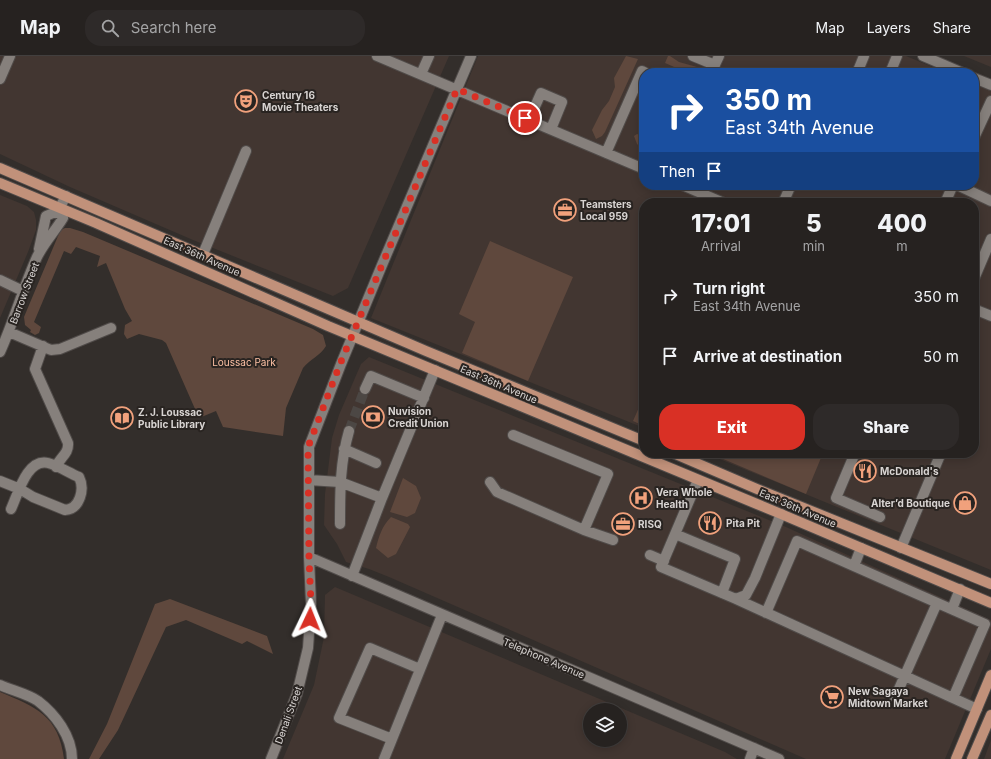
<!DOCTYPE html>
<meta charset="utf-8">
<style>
:root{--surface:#262220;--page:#2e2a29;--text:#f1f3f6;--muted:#a4a4a5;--line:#423f3e;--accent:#d93025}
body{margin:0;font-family:Inter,sans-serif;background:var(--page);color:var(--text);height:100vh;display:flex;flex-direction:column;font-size:15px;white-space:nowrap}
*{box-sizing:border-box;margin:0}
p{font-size:13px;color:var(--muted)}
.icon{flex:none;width:22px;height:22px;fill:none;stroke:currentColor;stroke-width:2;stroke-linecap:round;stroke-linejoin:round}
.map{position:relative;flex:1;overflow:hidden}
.drawer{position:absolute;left:639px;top:142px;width:340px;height:260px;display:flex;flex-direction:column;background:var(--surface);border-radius:16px;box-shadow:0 2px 10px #0003,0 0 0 1px var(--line)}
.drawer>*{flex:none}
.banner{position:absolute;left:639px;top:12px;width:340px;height:122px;border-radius:16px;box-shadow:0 2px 10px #0003,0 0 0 1px var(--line);background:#1a4fa0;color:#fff;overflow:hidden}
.buttons{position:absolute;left:583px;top:647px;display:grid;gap:8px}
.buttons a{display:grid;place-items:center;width:44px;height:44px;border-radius:50%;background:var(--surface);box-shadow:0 2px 10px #0003,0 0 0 1px var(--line);font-size:20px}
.pin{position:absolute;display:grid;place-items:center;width:34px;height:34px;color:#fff;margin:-17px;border:2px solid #fff;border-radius:50%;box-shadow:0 1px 4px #0007}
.me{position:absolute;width:44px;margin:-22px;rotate:2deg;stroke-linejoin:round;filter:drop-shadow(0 0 3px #0008)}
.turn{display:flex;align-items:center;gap:14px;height:84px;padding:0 20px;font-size:18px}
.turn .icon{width:52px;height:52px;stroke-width:2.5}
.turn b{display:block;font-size:28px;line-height:34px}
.then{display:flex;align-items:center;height:38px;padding:0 20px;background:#0003;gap:8px;font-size:15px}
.eta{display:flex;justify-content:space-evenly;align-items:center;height:68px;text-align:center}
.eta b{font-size:24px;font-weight:800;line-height:28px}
.action{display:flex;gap:8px;margin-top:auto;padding:8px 20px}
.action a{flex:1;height:46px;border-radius:16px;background:var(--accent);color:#fff;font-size:16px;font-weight:800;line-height:46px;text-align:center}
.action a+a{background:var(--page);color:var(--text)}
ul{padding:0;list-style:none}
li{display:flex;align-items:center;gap:12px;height:60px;padding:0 20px}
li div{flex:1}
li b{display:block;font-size:15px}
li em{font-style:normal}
header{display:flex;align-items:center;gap:24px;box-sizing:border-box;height:56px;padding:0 20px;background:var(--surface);border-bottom:1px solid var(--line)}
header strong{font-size:19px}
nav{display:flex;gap:22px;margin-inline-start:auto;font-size:14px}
.search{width:280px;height:36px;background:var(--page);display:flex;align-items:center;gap:10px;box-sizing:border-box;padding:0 14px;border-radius:16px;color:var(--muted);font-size:15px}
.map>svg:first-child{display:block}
</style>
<header>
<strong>Map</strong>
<div class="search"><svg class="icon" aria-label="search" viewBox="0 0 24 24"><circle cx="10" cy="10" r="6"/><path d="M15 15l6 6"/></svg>Search here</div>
<nav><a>Map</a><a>Layers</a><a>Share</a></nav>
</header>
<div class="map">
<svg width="991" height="703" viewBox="0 0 991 703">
<rect width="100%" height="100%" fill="#332e2b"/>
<path fill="#423631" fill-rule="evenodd" d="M0 0H449L348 232 333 240 193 184 70 131 0 98Z
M478 0H906L947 17H644V129H974V28L991 35V514L705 397H974V147H644V372L371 262Z
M964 0H991V11Z
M0 139 27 150 34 156 36 164V174L28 196 0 262Z
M369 301 786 471 991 564V593L945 703H806L389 521 369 513 346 506 337 488 324 469 325 438 332 382 339 359 361 308Z
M335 531 725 696 737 703H283L314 629 324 581 325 539ZM590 654H620V684H590Z
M991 684V703H984Z"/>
<path fill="#5f483d" d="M626 0 638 3 605 76 602 80 596 83 592 74 602 54 609 45 615 31 614 22Z
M668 0H670L679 6 697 11 696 17H688L665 7Z
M637 78 644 81V94L637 88 634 80Z
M65 172H70L83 176 313 273 323 279 326 290C320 300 310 303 303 312L286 352 283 380 223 371 216 355 199 362 166 287 162 284 139 278 127 283 124 278 125 269 132 265 125 253 106 207 97 211 100 200 76 191 71 198 64 195 34 266 41 271 39 277 35 279 30 276 31 274 25 269 24 261 58 180 61 174Z
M490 185 573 221 528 325 462 297 475 266 459 258Z
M644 340V370L633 365Z
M709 397H823L806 438Z
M403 422 416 430 421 442 415 457 407 461 390 456Z
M391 461 408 468 410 471 396 498 388 502 376 492C379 480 382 470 391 461Z
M170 543 267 580 273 598 247 585 242 588 186 564 166 571 118 674 99 703H89L107 668 155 548Z
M0 636C36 651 59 660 64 703H0Z"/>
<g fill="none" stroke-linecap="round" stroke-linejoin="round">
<path stroke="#4c4744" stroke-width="10" stroke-dasharray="10 5" stroke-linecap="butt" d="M349 375 365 333"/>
<g stroke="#504b49" stroke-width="12">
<path id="minor" d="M377 0 644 113
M693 0 715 9
M923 0 963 17
M711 17 719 0
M857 17 864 0
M890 17 897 0
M421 18 429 0
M974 22 991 29
M0 23 10 0
M529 64 541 37 562 46 551 73
M974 82 991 45
M606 97 642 15 646 17
M682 129 724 147
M957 129 991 145
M783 147 791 129
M945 147 953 129
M39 193 46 160 58 155 66 140
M203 198 246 95
M974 223 991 183
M0 224 23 235
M974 253 991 260
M9 276 51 294 60 293 111 272
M43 290 35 313 68 387C69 398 60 401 56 411
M0 296C14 265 23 232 37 201 44 187 55 175 63 162L58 155
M365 333 371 320 424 342
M344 393 376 407
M855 397 836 442 880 461
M309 424 340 426 382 442 352 520
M698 424 661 511 736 543 746 539 755 522 781 458
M0 425 20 433 33 441 65 454C80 453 85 433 79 421 69 417 59 410 48 407 27 402 18 438 11 453
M490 426 497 436 584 474 608 418 513 379
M382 442 435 314
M340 468C340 436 340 406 349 375
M584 474 613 484
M675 478 735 503 722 537
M901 492 941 397
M650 499 664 505
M309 501 779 703
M854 510 861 492
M736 543 977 653
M952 553 960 533
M766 557 797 485 985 568 953 642
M0 629C11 634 28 638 38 645 55 658 72 680 72 703
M894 644 937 547
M392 683 339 662 370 592 420 613
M271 703 297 638 308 592 311 548 309 501V391L341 308 382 209 471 0
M384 703 442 559
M750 703 754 692"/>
</g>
<g stroke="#504b49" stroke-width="12">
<path id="major" d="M0 112 426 295 644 385
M0 127 96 167 328 270 781 458 991 547
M673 397 757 433 991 528
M956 703 991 619
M972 703 991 659"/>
</g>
<use href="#minor" stroke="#86807c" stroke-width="10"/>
<use href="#major" stroke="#c1917a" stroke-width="10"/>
</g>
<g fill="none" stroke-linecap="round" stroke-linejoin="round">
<path stroke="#d93025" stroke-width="7" stroke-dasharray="0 12.6" d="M310 563 311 548 309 502 308 391 340 308 382 209 457 33 525 62"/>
</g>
<defs>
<g id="theatre-ring" transform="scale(1.15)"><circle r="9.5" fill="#292421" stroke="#f1a17c" stroke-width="1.5"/><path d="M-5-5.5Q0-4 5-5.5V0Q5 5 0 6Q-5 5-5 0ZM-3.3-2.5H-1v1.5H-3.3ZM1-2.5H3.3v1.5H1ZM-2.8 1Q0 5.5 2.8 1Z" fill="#f1a17c"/></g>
<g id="office-ring" transform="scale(1.15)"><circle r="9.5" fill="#292421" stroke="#f1a17c" stroke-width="1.5"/><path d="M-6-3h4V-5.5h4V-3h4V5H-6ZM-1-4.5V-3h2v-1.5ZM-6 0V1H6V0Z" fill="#f1a17c"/></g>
<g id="bank-ring" transform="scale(1.15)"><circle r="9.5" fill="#292421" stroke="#f1a17c" stroke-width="1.5"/><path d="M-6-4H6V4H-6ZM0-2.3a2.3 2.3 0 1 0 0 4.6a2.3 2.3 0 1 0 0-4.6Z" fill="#f1a17c"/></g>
<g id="library-ring" transform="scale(1.15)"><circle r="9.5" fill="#292421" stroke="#f1a17c" stroke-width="1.5"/><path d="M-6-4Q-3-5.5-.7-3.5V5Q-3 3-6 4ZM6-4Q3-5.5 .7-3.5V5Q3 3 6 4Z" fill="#f1a17c"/></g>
<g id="restaurant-ring" transform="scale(1.15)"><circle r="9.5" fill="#292421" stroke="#f1a17c" stroke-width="1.5"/><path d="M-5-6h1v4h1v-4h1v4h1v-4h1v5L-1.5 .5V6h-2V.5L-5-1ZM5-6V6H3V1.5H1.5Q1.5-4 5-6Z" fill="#f1a17c"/></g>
<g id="hospital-ring" transform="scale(1.15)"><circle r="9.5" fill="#292421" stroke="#f1a17c" stroke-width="1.5"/><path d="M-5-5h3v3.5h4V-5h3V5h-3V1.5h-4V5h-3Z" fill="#f1a17c"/></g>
<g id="shop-ring" transform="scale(1.15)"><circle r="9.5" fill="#292421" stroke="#f1a17c" stroke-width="1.5"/><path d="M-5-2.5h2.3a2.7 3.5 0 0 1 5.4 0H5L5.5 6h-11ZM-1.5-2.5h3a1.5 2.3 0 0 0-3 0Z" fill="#f1a17c"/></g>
<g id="supermarket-ring" transform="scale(1.15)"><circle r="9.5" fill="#292421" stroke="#f1a17c" stroke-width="1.5"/><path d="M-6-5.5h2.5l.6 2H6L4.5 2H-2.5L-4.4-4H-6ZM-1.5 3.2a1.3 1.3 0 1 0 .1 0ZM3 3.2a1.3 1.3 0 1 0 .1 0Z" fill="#f1a17c"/></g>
</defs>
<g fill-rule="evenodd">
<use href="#theatre-ring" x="246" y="45"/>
<use href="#office-ring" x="565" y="154"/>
<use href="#bank-ring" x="373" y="361"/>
<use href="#library-ring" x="122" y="362"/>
<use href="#restaurant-ring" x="865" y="415"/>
<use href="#hospital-ring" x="641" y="442"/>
<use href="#shop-ring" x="965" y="447"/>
<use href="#restaurant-ring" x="710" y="467"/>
<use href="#office-ring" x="623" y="468"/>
<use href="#supermarket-ring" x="832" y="641"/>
</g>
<g text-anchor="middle" stroke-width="4" stroke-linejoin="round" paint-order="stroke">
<g font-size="10" font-weight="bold" fill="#d8d4d2" stroke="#292421" text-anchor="start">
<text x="262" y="43">Century 16<tspan x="262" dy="12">Movie Theaters</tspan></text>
<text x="580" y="152">Teamsters<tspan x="580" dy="12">Local 959</tspan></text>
<text x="388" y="359">Nuvision<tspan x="388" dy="12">Credit Union</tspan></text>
<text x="138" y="360">Z. J. Loussac<tspan x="138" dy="12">Public Library</tspan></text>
<text x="880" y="419">McDonald's</text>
<text x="656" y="440">Vera Whole<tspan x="656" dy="12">Health</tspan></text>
<text x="950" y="451" text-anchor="end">Alter’d Boutique</text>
<text x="726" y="471">Pita Pit</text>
<text x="638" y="472">RISQ</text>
<text x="848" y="639">New Sagaya<tspan x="848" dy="12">Midtown Market</tspan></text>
</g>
<g font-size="10" fill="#d8d4d2" stroke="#292421">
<text transform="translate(202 200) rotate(24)" y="4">East 36th Avenue</text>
<text transform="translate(24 237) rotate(-69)" y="4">Barrow Street</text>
<text transform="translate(499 328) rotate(23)" y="4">East 36th Avenue</text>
<text transform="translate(798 452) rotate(23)" y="4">East 36th Avenue</text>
<text transform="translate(544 602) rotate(23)" y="4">Telephone Avenue</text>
<text transform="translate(288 659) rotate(-70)" y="4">Denali Street</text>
</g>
<g font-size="10" fill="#fdc0a4" stroke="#292421">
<text x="244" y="310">Loussac Park</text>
</g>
</g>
</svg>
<div class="buttons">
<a><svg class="icon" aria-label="layers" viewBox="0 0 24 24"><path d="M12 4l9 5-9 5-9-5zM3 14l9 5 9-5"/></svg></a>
</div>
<div class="pin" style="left:525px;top:62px;background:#d93025"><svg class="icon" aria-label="arrive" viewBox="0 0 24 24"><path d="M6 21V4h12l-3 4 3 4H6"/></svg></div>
<svg class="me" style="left:310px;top:563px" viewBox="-20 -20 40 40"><path d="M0-17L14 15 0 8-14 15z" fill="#d93025" stroke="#fff" stroke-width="4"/></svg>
<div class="banner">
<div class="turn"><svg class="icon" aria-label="right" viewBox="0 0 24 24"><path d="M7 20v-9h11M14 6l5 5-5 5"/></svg><div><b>350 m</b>East 34th Avenue</div></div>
<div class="then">Then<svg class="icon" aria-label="arrive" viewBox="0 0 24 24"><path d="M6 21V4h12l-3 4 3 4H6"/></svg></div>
</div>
<section class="drawer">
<div class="eta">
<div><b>17:01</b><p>Arrival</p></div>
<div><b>5</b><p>min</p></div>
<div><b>400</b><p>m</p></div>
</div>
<ul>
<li><svg class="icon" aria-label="right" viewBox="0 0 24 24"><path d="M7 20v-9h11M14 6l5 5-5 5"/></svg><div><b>Turn right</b><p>East 34th Avenue</p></div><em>350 m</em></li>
<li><svg class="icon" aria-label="arrive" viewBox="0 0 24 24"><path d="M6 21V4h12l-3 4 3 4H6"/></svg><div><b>Arrive at destination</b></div><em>50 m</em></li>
</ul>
<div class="action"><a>Exit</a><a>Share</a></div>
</section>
</div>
